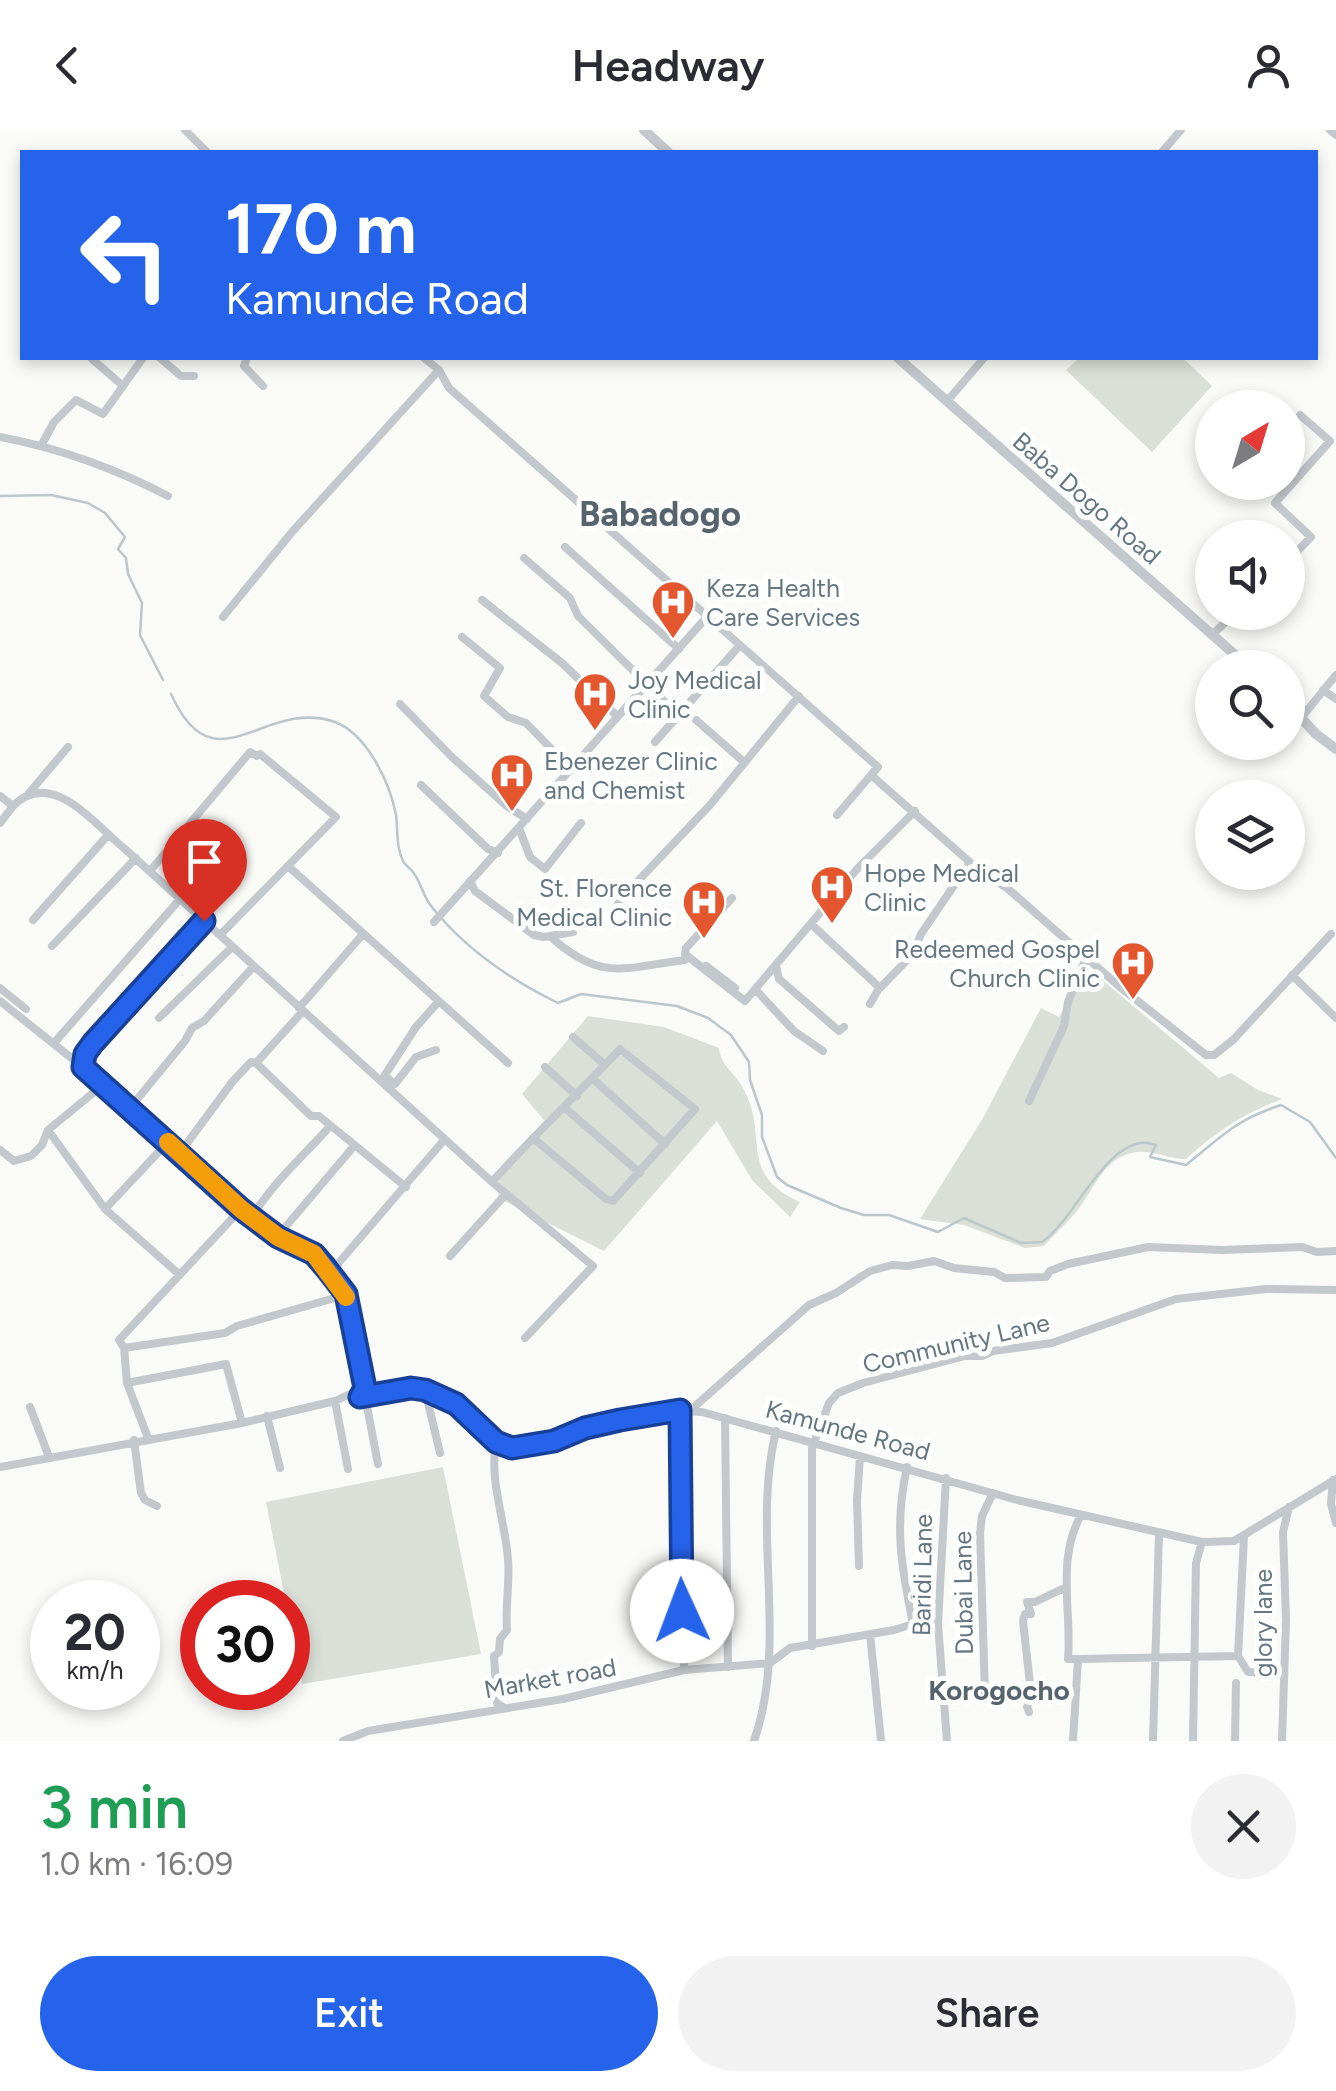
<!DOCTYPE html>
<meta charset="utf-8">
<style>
:root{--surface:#fff;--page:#f2f2f3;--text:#2b2b33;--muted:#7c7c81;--accent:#2563eb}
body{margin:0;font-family:Figtree,sans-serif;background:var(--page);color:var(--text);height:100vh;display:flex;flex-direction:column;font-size:38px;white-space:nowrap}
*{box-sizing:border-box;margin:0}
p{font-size:32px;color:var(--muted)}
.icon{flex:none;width:55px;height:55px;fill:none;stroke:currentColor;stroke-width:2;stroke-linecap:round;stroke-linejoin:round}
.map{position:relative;height:1611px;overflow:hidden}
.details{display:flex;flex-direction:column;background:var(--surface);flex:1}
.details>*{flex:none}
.hud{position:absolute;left:20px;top:20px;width:1298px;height:210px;border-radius:0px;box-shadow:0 5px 15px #0003;background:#2563eb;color:#fff;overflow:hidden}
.needle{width:65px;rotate:38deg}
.buttons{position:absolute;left:1195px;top:260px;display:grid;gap:20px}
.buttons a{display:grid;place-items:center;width:110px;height:110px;border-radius:50%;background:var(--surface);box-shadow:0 5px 15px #0003;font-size:50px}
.speed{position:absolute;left:30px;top:1450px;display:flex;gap:20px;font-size:50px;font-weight:700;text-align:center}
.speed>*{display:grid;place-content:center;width:130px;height:130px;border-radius:50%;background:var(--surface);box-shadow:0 5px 15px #0003;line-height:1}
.speed small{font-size:25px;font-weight:400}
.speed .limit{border:15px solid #d22;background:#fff;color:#111}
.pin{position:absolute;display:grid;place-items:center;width:85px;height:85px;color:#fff;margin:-102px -42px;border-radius:50% 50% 50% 0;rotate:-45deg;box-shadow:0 0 10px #0007}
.pin .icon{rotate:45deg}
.me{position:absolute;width:110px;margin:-55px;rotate:358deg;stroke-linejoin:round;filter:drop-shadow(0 0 8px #0008)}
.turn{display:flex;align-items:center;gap:35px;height:210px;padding:0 40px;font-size:45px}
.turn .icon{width:130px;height:130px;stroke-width:2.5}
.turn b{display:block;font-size:70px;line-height:85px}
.round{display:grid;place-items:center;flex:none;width:105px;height:105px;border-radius:52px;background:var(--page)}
.summary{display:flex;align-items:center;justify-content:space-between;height:170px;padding:0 40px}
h1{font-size:60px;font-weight:600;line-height:75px;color:#1e9e55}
.button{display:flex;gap:20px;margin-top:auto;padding:20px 40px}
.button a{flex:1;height:115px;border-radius:60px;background:var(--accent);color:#fff;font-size:40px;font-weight:600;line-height:115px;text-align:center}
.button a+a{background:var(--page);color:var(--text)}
header{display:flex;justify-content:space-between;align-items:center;height:130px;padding:0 40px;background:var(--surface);font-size:45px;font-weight:600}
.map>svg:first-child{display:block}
</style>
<header><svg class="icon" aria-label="back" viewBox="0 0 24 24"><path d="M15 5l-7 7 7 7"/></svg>Headway<svg class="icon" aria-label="person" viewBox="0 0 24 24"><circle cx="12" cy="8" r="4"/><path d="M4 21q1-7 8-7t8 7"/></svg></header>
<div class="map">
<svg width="1336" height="1611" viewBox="0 0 1336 1611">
<rect width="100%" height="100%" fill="#fafaf8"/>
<path fill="#dadfd7" d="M1079 228H1183L1212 256 1152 322 1066 240Z
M1088 838 1219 948 1231 943 1258 960 1282 969C1241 985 1219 1000 1186 1029 1167 1029 1151 1018 1131 1023 1105 1030 1096 1054 1082 1074 1072 1089 1056 1102 1044 1116L1025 1118 964 1095 920 1089 983 988 1041 878 1059 887Z
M588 886 664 897 719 918C721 937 735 942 743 958 770 1006 736 1043 800 1072L790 1087 752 1050 717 991 604 1121 498 1068 500 1041 549 996 522 964Z
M443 1337 481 1524 302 1554 266 1372Z"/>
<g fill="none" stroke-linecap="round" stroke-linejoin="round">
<path stroke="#bbc7cb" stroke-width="2.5" d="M0 366 51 365 88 373 105 383 125 407 118 419 126 428 128 444 142 473 140 505 163 550
M171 564C215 661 263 567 335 592 367 604 390 653 396 685 398 700 396 717 403 731 405 735 410 738 413 742 421 752 423 766 431 776 465 819 509 849 558 873L581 864 677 876 708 888 731 905 749 932 750 950 762 985V1007L777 1047 787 1055 841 1078 864 1085H889L938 1102 964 1088 1021 1113 1042 1112C1073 1091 1102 1018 1141 1013 1146 1012 1151 1014 1156 1015L1150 1027 1186 1035C1221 1007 1235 990 1281 975L1310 992 1336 1028"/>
<path stroke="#c3c8cc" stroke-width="8" d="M185 0 207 22
M1330 0 1336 5
M1162 22 1181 0
M160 228 181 246H194
M247 228 244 236 263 256
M424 228 439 240 449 258 878 637 871 645 981 742 1007 758 1120 857 1206 925H1214L1233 910 1331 804
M92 229 122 255
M948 270 984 228
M0 307C58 318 116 339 168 366
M41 316 54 292 76 270 103 284 143 228
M565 417 679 519
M524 428 570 468 578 486 678 585
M1288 431 1311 407 1275 373 1330 311 1300 285
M482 470 562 533 617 586
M223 487 292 402 439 240
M1212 505 1236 482
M462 507 500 538 484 566 508 587 526 593 572 640
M1323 560 1336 569
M400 574 453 628 508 677 527 689
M1301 588 1336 545
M696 590 744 632
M655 612 740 515
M421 655 488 719 498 723
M29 663 68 617
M0 666 13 676C51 637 94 694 125 719L492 1052C533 1006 578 964 620 919L695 979 613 1071 606 1069 533 1008
M837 685 871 645
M0 693 13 676
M519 698 530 727 545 739 581 693
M288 736 508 933
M150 741 250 622 257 626 260 624 336 687 220 805
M470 751 475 761 534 805 544 807 573 802
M618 772 710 675 799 566
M33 790 108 705
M434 792 706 488
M811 794 880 858
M551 807C602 853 625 837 685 830L686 825
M52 816 136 728
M685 825 686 818 732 768
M686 825 745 871 858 738 915 681
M706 836 735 858
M776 836 779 849 839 901 844 897
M1292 845 1336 888
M0 858 26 879
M755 859 794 901 823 921
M0 871 104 954 241 1079 277 1107 314 1124 345 1165 365 1257
M870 874 878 860 913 824 921 804 970 732
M299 878 363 804
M159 888 232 817
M573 907 605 935
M55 912 180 769
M256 933 311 986H319L406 1057
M83 937 85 923 93 913 204 791
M545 937 577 966
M385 946 395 954 416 927 436 920
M593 949 665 1014
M381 951 416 897 439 871
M1029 971 1064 896 1068 872 1086 828
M130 978 185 911 192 898 204 891 254 836
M565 978 640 1043
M48 1000 105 1079 180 1145
M0 1020 14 1031 31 1026 42 1015 48 1000 104 954
M179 1024 233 951 251 932 256 933 303 881
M492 1052 593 1136 525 1208
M105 1079 168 1012
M252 1087C275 1050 302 1028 330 996
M277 1107 354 1016
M450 1126 506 1064
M330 1143 444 1010
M124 1218 225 1203 237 1196 345 1165
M127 1253 226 1234 242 1293
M425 1260 440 1323
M365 1266 378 1334
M335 1271 348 1339
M30 1277 49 1327
M267 1286 280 1338
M725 1288 728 1537
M148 1308 127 1253 124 1218 119 1210 241 1079
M134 1310 141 1363 145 1370 157 1376
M496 1312C489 1351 505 1390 508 1429 510 1453 505 1476 507 1500L500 1509 499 1522 494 1526 497 1573 503 1577
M0 1337 242 1293 335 1271 365 1257 361 1267 411 1257 425 1260 456 1274 496 1312 512 1319 553 1311 585 1298 632 1288 680 1281 702 1282 1017 1370 1202 1412 1234 1411 1336 1349
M907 1337C894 1396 901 1435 913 1494
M946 1348 938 1494 947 1611
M1333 1350 1331 1374 1336 1393
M859 1436 857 1370 860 1327
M870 1504 881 1611
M812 1516V1318L829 1273 838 1263 863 1253 965 1226H982L993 1221 1052 1213 1176 1169 1266 1159 1336 1160
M1238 1526 1244 1406
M1078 1529 1238 1526 1248 1542 1284 1544
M684 1540 680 1281 693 1278 809 1175 836 1163 870 1141 892 1135 908 1136 934 1131 954 1138 994 1142 1005 1148 1046 1147 1050 1141 1068 1134 1148 1117 1222 1120 1302 1117 1317 1122 1336 1121
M985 1565 980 1403 982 1386 993 1363
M1029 1582 1027 1577 1031 1563 1023 1491 1025 1484H1031L1027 1472H1035L1062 1459 1066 1461
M343 1611 368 1601 563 1569 684 1540 770 1533 790 1518 894 1500 913 1494H938
M754 1611C789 1511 751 1403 776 1301
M1073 1611 1078 1529H1068C1072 1481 1056 1430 1081 1385
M1153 1611 1159 1403
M1193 1611 1196 1433 1202 1412
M1235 1611 1236 1553
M1282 1611 1286 1490 1283 1402 1289 1377"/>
<path stroke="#c3c8cc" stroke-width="10" d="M644 0 668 22
M898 228 1250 538
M1288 574 1316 604 1336 619"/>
</g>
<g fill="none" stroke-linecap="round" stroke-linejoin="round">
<g stroke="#184099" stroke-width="25">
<path id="route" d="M204 791 93 913 85 924 83 937 241 1079 278 1107 314 1124 326 1138 346 1164 365 1258 360 1267 411 1258 425 1260 456 1274 496 1312 512 1318 554 1311 585 1298 620 1290 680 1280 682 1481"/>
</g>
<use href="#route" stroke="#2563eb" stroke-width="18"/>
<path stroke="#f59e0b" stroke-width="18" d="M168 1012 241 1079 278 1107 314 1124 346 1167"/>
</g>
<defs>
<g id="hospital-pin" transform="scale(2.25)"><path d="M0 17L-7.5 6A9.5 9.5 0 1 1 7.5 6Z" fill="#e4572e" stroke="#fff"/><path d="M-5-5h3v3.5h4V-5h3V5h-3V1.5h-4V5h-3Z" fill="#fff"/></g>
</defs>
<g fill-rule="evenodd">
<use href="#hospital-pin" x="673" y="472"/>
<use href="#hospital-pin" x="595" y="564"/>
<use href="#hospital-pin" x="512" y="645"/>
<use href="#hospital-pin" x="832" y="757"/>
<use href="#hospital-pin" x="704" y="772"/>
<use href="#hospital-pin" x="1133" y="833"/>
</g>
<g text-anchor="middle" stroke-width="10" stroke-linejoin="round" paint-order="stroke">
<g font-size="25" fill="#657683" stroke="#fff">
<text transform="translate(1087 368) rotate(41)" y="9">Baba Dogo Road</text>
<text transform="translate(956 1213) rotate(-13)" y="9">Community Lane</text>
<text transform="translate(848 1300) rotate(15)" y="9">Kamunde Road</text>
<text transform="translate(922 1445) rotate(-89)" y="9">Baridi Lane</text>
<text transform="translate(963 1463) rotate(-91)" y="9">Dubai Lane</text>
<text transform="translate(1263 1493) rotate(-90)" y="9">glory lane</text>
<text transform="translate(550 1548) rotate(-10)" y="9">Market road</text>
</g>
<g font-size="25" fill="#657683" stroke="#fff" text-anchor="start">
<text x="706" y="467">Keza Health<tspan x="706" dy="29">Care Services</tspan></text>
<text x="628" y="559">Joy Medical<tspan x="628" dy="29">Clinic</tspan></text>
<text x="544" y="640">Ebenezer Clinic<tspan x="544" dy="29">and Chemist</tspan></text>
<text x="864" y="752">Hope Medical<tspan x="864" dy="29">Clinic</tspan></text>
<text x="672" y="767" text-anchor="end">St. Florence<tspan x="672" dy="29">Medical Clinic</tspan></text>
<text x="1100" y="828" text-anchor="end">Redeemed Gospel<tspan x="1100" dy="29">Church Clinic</tspan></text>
</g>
<g font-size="28" font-weight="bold" fill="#57646e" stroke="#fff">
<text x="999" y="1570">Korogocho</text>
</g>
<g font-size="35" font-weight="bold" fill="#57646e" stroke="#fff">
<text x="660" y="396">Babadogo</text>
</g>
</g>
</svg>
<div class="buttons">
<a><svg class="needle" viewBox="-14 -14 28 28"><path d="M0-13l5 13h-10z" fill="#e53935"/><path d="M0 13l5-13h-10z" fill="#7c7c81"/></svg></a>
<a><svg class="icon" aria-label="sound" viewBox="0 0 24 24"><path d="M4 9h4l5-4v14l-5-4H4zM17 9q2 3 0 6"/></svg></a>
<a><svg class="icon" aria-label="search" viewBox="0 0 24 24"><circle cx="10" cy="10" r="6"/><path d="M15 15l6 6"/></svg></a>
<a><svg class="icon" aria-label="layers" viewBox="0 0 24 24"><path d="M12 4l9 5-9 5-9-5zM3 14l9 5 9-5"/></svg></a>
</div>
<div class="speed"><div>20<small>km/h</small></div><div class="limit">30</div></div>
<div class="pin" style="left:204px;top:791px;background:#d93025"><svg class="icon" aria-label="arrive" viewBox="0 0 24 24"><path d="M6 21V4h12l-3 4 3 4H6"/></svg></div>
<svg class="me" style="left:682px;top:1481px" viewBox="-20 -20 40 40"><circle r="19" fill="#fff"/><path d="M0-13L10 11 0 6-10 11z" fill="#2563eb"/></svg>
<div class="hud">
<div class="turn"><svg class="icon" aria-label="left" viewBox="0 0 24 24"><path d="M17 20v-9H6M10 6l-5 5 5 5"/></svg><div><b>170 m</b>Kamunde Road</div></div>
</div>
</div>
<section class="details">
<div class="summary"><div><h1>3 min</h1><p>1.0 km · 16:09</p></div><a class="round"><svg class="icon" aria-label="close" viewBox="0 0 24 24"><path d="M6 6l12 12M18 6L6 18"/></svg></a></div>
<div class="button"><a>Exit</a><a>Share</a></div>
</section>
